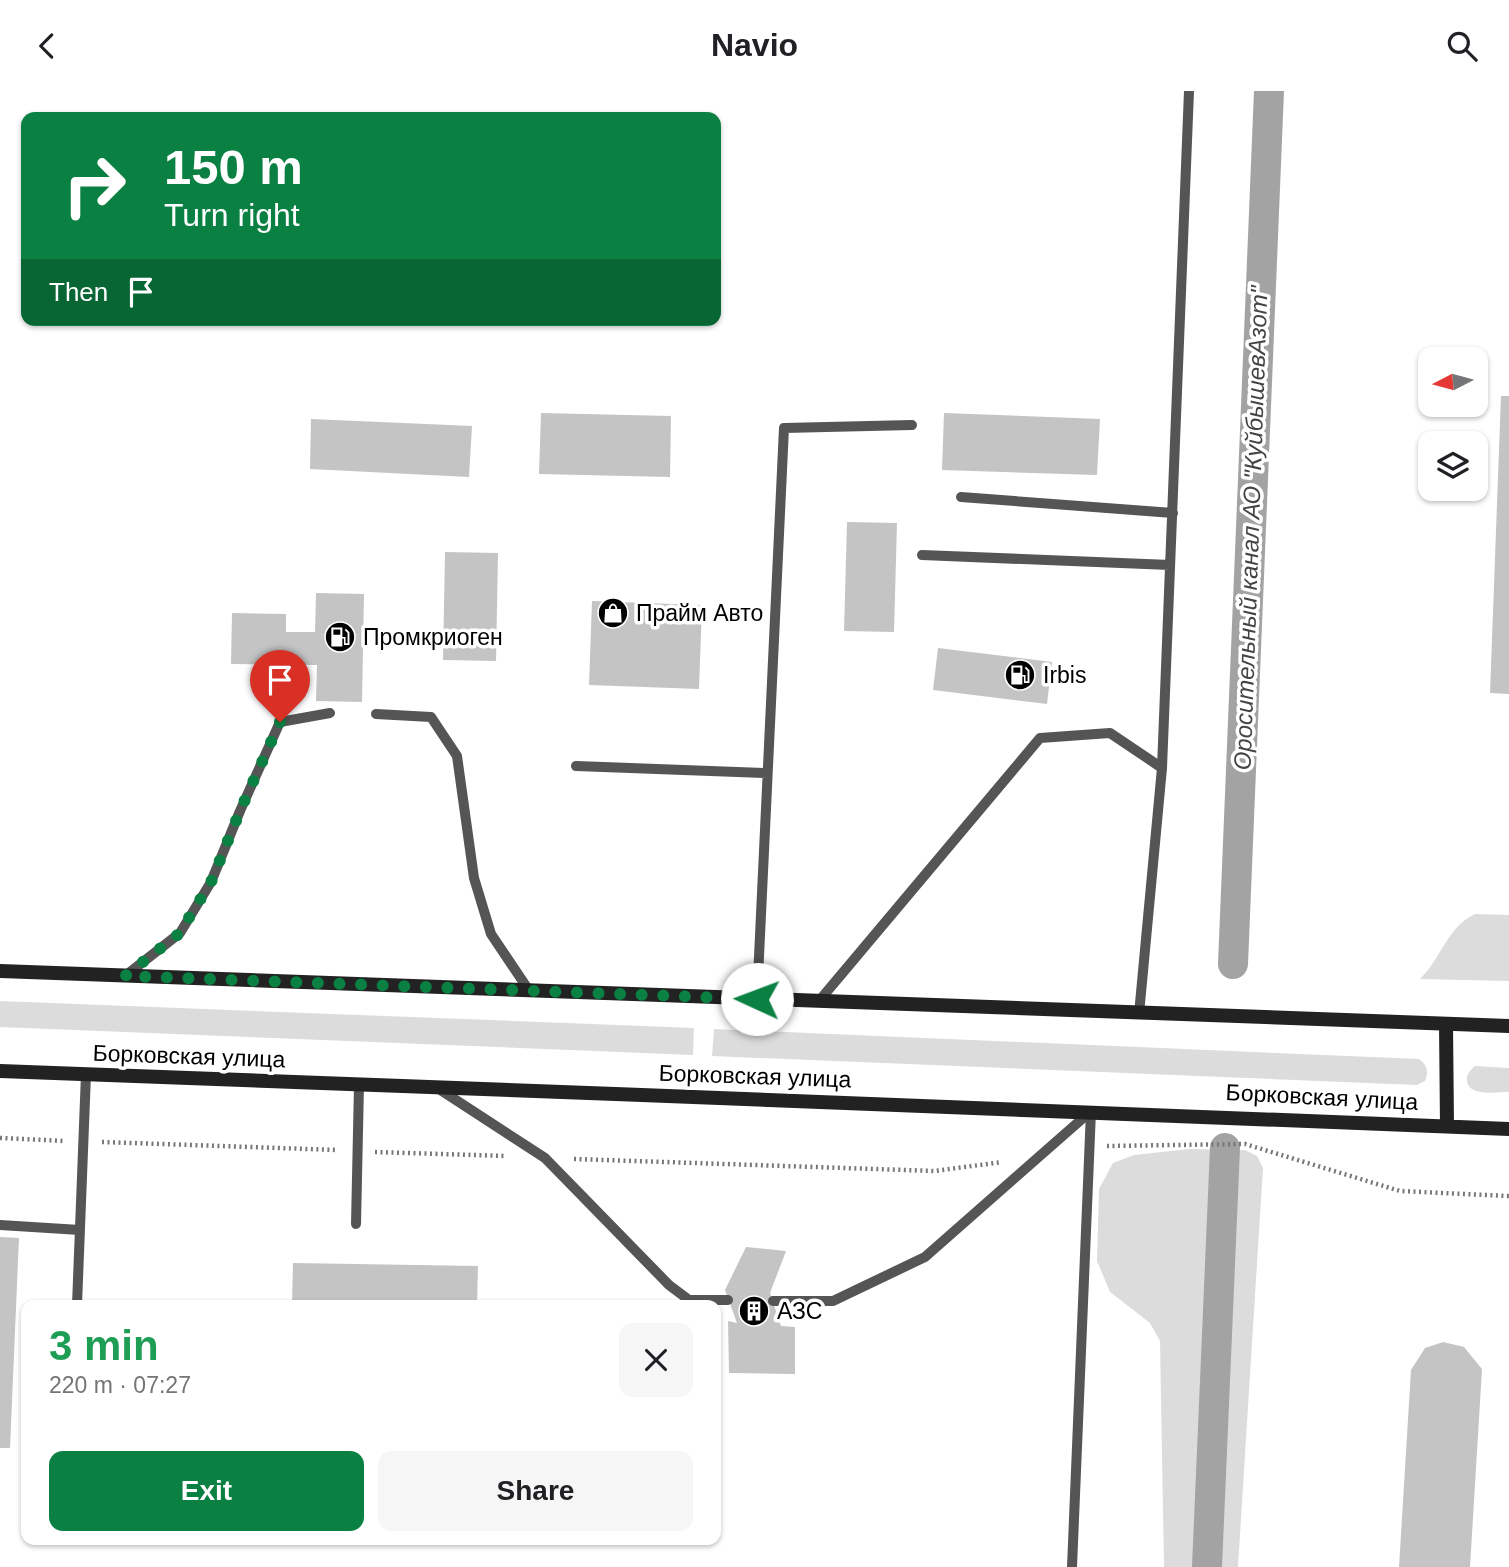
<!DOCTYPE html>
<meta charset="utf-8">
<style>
:root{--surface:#fff;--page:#f6f6f6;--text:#202124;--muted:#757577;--accent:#0b8043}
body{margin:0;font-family:Arial,sans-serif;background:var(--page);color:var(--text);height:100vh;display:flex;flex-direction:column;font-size:26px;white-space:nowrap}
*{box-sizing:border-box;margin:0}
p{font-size:23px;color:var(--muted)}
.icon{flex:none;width:38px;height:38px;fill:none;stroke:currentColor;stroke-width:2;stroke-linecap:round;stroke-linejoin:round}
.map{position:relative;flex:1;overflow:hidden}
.side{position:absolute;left:21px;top:1209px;width:700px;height:245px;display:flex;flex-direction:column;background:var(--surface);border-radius:14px;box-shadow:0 2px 5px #0004}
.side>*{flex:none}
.banner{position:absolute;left:21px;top:21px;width:700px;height:214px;border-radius:14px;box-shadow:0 2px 5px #0004;background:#0b8043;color:#fff;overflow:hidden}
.needle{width:46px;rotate:264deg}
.tools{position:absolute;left:1418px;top:256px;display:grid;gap:14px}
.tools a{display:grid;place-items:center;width:70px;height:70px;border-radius:14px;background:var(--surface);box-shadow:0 2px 5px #0004;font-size:35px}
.pin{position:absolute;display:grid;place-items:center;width:60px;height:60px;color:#fff;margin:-72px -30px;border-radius:50% 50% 50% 0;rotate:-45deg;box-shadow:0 0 7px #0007}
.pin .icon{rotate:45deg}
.me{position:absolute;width:77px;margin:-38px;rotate:272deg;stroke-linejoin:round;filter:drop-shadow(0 0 5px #0008)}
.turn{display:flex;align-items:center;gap:24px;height:147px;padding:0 28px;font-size:32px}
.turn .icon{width:91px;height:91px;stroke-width:2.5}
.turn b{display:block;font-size:49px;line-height:60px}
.then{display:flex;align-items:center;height:66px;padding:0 28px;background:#0003;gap:14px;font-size:26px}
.round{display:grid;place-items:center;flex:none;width:74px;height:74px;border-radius:14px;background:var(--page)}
.overview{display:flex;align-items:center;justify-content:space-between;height:119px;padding:0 28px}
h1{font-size:42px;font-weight:700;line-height:52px;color:#1e9e55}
.cta{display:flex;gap:14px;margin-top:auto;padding:14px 28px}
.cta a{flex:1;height:80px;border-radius:14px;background:var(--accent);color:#fff;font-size:28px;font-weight:700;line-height:80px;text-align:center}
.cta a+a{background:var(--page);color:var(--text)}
header{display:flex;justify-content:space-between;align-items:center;height:91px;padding:0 28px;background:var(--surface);font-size:32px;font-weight:700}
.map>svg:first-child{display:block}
</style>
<header><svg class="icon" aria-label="back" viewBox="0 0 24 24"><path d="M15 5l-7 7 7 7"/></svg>Navio<svg class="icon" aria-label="search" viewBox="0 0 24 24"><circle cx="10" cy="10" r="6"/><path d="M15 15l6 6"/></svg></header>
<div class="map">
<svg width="1509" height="1476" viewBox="0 0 1509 1476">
<rect width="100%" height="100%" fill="#fff"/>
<path fill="#dcdcdc" d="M1475 823 1509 824V890L1420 888C1441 868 1447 836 1475 823Z
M0 910 694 937 693 964 0 936Z
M714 938 1419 968C1427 974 1429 980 1425 990L1417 994 712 965Z
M1475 975 1509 977V1001C1497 1001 1469 1006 1467 990 1466 983 1470 980 1475 975Z
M1189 1058 1245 1059 1257 1065 1263 1077 1238 1476H1164L1160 1250 1150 1232 1110 1201 1097 1170 1099 1098 1113 1072 1134 1064Z"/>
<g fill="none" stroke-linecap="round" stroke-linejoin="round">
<path stroke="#a3a3a3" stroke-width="30" d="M1233 873 1269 0
M1207 1476 1225 1057"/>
</g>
<path fill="#c4c4c4" d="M1501 305H1509V603L1490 602Z
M541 322 671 325 670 386 539 383Z
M944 322 1100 328 1097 384 942 379Z
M311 328 472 335 469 386 310 378Z
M847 431 897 432 894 541 844 540Z
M445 461 498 462 496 570 443 569Z
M316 502 364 503 362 611 316 610 317 574 231 573 232 522 286 523V541H315Z
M592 510 702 514 699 598 589 594Z
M938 557 1052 571 1047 613 933 599Z
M0 1146 19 1147 10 1357H0Z
M746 1156 786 1160 770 1202 781 1235 795 1236V1283L729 1282 728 1230 737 1232 725 1199Z
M293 1172 478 1175 477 1214H292Z
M1443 1251 1464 1256 1482 1278 1470 1476H1399L1411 1279 1425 1257Z"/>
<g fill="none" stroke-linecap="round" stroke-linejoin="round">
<path stroke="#777" stroke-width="4.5" stroke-dasharray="2 3.5" stroke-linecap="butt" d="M0 1047 65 1050
M102 1051 338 1059
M1107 1055 1245 1053 1400 1100 1509 1105
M375 1061 506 1065
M574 1068 935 1080 1002 1071"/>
<path stroke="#555" stroke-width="10" d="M961 406 1173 422
M922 464 1170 474
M376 623 431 626 457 665 474 787 491 843 530 901
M576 675 767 682
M125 885 180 842 211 791 240 720 280 631 330 622
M757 908 784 337 912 334
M819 910 1040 647 1110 642 1162 677
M1139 923 1162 677 1189 0
M439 998 545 1067 669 1194 689 1209H728
M356 1133 359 994
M0 1134 80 1139
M773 1210H833L925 1166 1091 1020
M77 1214 86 983
M1072 1476 1091 1020"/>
<path stroke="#222" stroke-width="14" d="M0 880 1509 935
M1446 933 1447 1035
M0 980C503 1001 1006 1014 1509 1038"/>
</g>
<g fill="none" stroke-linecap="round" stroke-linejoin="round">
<path stroke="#0b8043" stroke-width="12" stroke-dasharray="0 21.6" d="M280 631 240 720 211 791 190 825 180 842 125 885 757 908"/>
</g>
<defs>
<g id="shop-disc" transform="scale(1.575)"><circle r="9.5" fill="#000" stroke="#fff"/><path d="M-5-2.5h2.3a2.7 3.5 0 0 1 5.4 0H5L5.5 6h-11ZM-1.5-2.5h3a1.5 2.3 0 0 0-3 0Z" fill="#fff"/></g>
<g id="fuel-disc" transform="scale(1.575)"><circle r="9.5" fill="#000" stroke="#fff"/><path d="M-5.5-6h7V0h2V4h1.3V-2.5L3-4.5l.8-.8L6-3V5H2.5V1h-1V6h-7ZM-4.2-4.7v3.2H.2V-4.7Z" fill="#fff"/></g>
<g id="building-disc" transform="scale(1.575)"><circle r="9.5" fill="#000" stroke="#fff"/><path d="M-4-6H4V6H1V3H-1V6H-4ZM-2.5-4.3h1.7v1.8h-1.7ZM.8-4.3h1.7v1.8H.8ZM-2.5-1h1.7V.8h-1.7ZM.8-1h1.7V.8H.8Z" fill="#fff"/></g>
</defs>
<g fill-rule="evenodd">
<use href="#shop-disc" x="613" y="522"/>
<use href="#fuel-disc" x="340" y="546"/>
<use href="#fuel-disc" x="1020" y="584"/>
<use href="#building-disc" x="754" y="1220"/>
</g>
<g text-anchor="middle" stroke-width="7" stroke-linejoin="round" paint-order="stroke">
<g font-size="23" fill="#000" stroke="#fff" text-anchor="start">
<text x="636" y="530">Прайм Авто</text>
<text x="363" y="554">Промкриоген</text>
<text x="1043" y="592">Irbis</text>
<text x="777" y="1228">АЗС</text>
</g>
<g font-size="23" fill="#000" stroke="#fff">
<text transform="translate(189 965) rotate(2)" y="8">Борковская улица</text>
<text transform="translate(755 985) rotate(2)" y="8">Борковская улица</text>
<text transform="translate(1322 1006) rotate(3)" y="8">Борковская улица</text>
</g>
<g font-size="24" font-style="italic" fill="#444" stroke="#fff">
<text transform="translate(1251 437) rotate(-88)" y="8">Оросительный канал АО "КуйбышевАзот"</text>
</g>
</g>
</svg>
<div class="tools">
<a><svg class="needle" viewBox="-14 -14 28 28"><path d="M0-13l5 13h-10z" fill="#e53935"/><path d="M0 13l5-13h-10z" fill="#757577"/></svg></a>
<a><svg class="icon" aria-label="layers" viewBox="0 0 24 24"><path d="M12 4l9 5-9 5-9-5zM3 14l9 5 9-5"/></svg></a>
</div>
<div class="pin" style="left:280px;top:631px;background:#d93025"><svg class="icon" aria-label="arrive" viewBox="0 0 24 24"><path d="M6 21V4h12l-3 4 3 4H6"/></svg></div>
<svg class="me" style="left:757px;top:908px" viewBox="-20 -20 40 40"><circle r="19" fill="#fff"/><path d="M0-13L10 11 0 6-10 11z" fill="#0b8043"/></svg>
<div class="banner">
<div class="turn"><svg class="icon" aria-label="right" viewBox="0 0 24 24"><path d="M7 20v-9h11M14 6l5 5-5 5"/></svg><div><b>150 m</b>Turn right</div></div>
<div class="then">Then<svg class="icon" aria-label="arrive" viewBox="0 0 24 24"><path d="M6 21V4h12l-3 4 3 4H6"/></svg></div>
</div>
<section class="side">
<div class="overview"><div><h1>3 min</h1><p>220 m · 07:27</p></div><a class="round"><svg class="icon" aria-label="close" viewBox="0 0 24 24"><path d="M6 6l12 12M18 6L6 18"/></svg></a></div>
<div class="cta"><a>Exit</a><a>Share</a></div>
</section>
</div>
